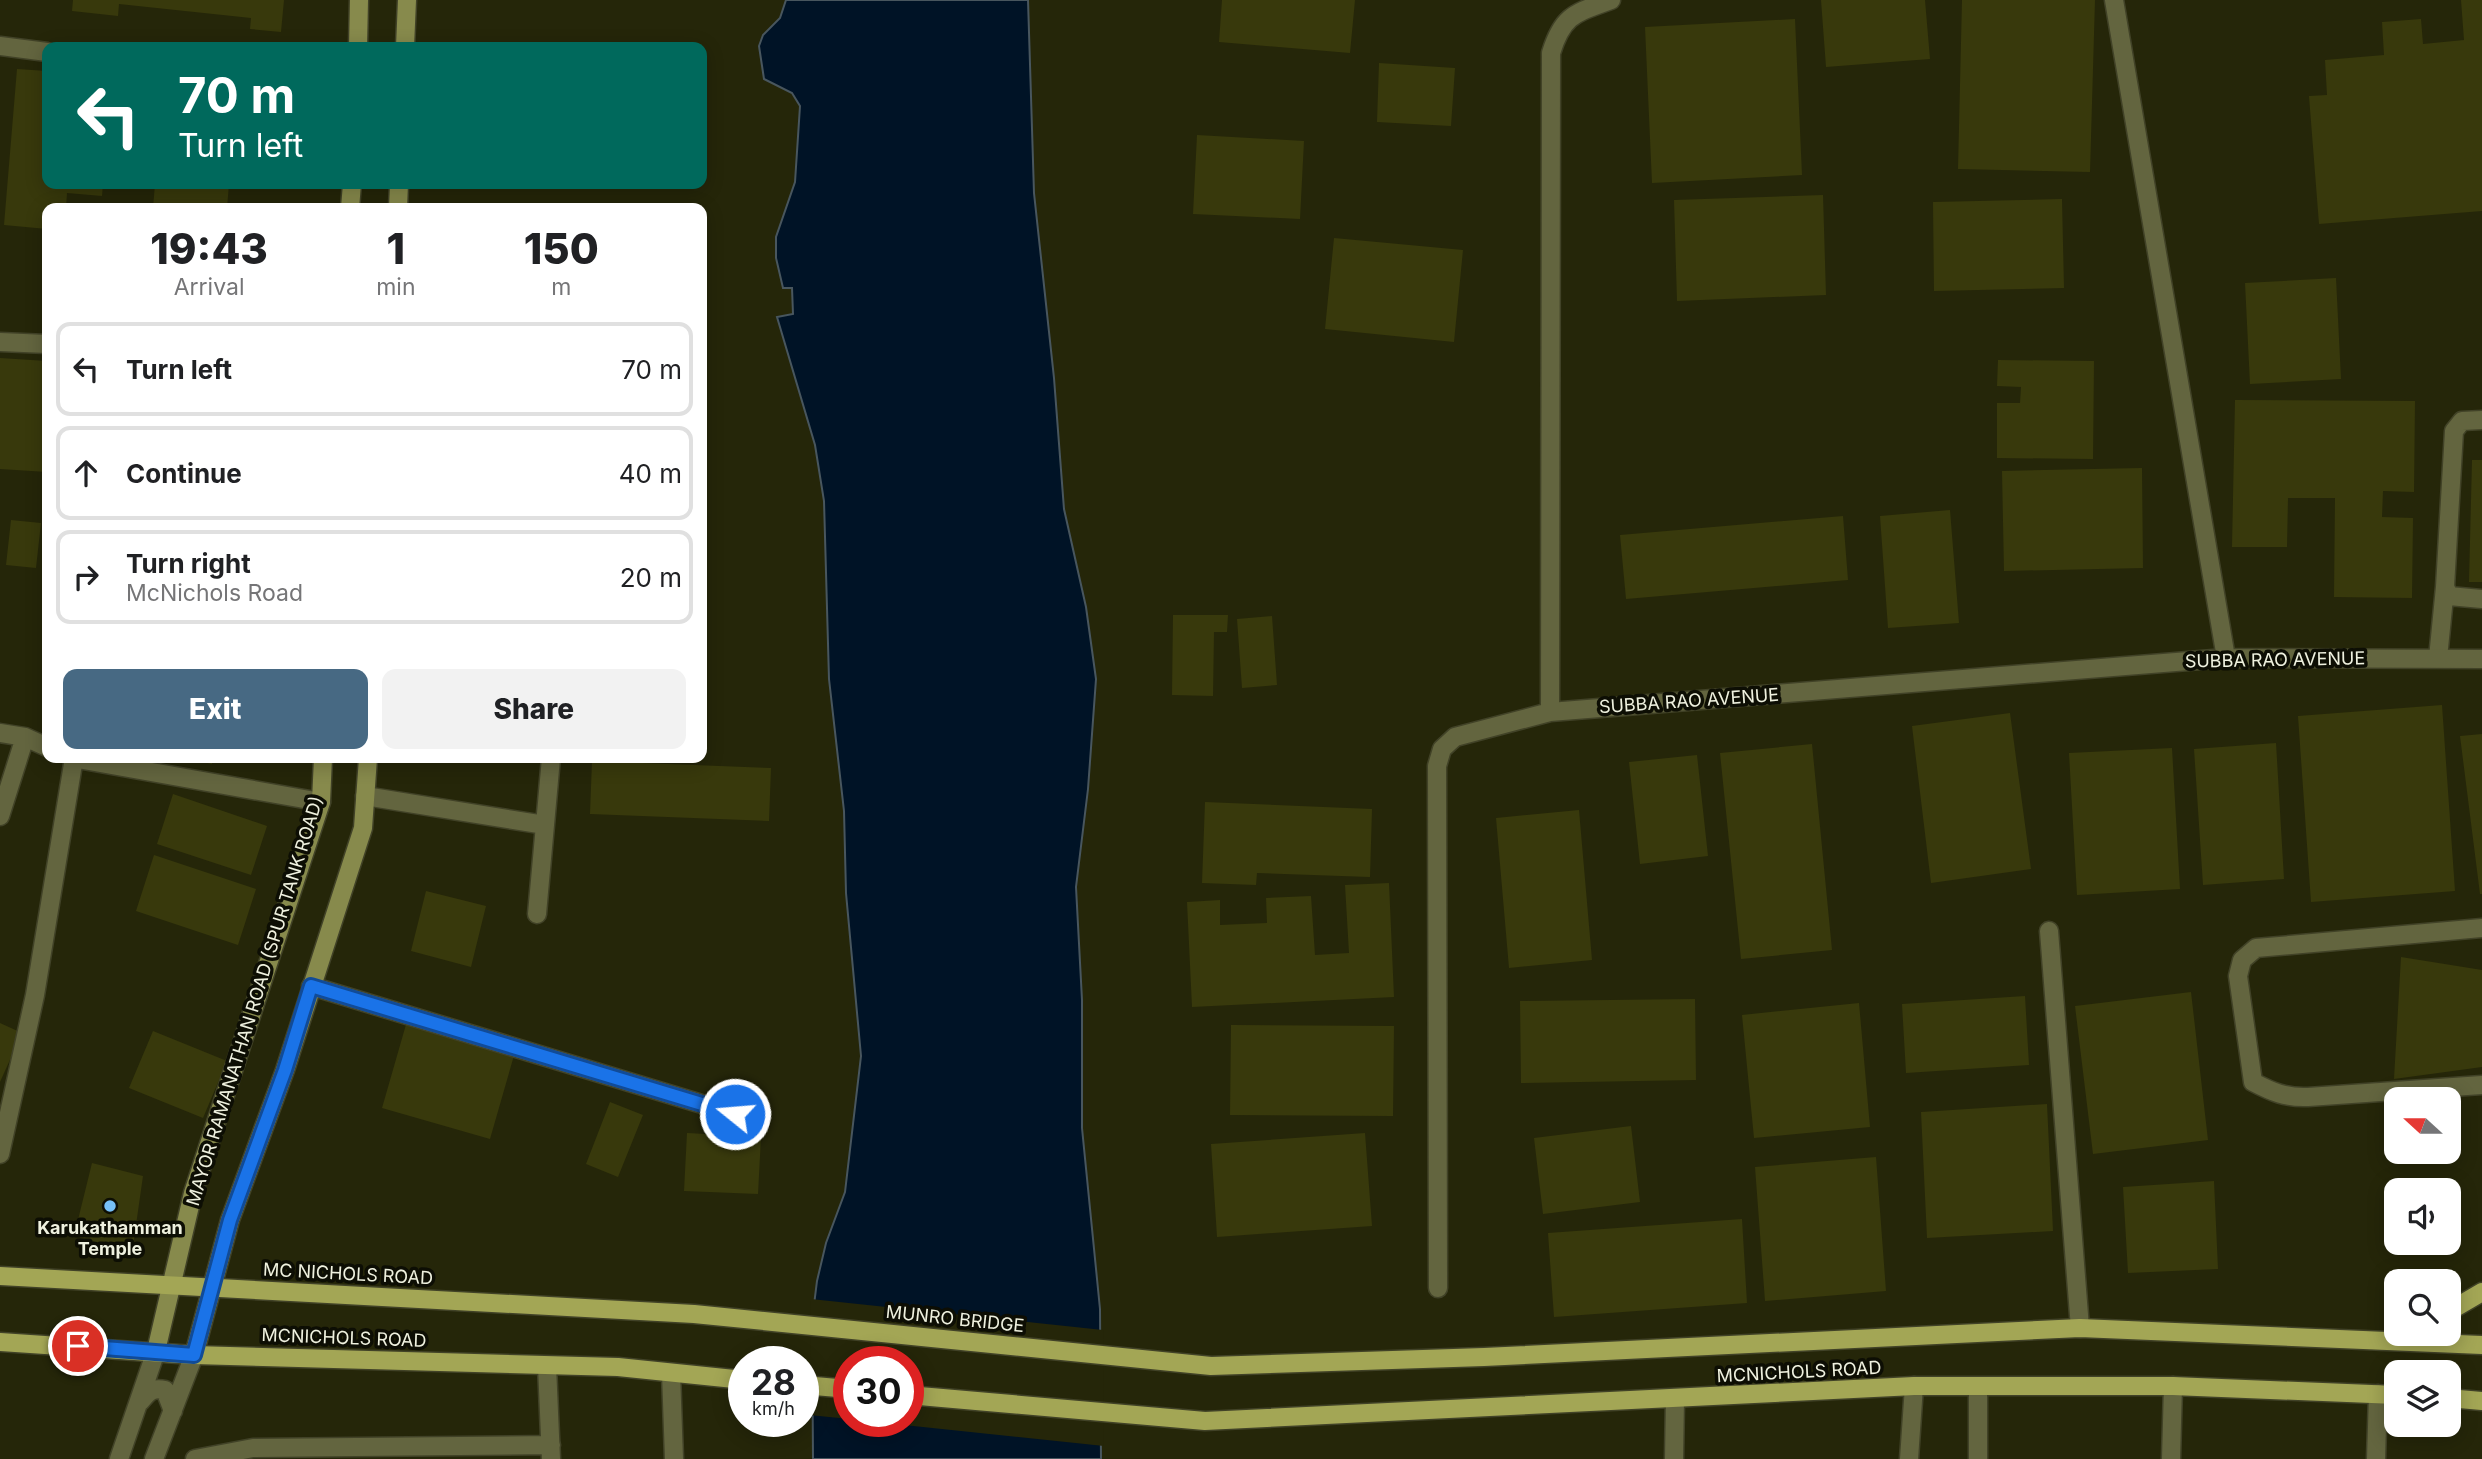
<!DOCTYPE html>
<style>
:root{--surface:#fff;--page:#f2f2f2;--text:#202124;--muted:#757577;--line:#e0e0e0;--accent:#476983}
body{margin:0;font-family:Inter,sans-serif;background:var(--page);color:var(--text);height:100vh;display:flex;flex-direction:column;font-size:26px;white-space:nowrap}
*{box-sizing:border-box;margin:0}
p{font-size:23px;color:var(--muted)}
.icon{flex:none;width:38px;height:38px;fill:none;stroke:currentColor;stroke-width:2;stroke-linecap:round;stroke-linejoin:round}
.map{position:relative;flex:1;overflow:hidden}
.side{position:absolute;left:42px;top:203px;width:665px;height:560px;display:flex;flex-direction:column;background:var(--surface);border-radius:14px;box-shadow:0 4px 18px #0003}
.side>*{flex:none}
.banner{position:absolute;left:42px;top:42px;width:665px;height:147px;border-radius:14px;box-shadow:0 4px 18px #0003;background:#00695c;color:#fff;overflow:hidden}
.needle{width:46px;rotate:291deg}
.tools{position:absolute;left:2384px;top:1087px;display:grid;gap:14px}
.tools a{display:grid;place-items:center;width:77px;height:77px;border-radius:14px;background:var(--surface);box-shadow:0 4px 18px #0003;font-size:35px}
.speed{position:absolute;left:728px;top:1346px;display:flex;gap:14px;font-size:35px;font-weight:700;text-align:center}
.speed>*{display:grid;place-content:center;width:91px;height:91px;border-radius:50%;background:var(--surface);box-shadow:0 4px 18px #0003;line-height:1}
.speed small{font-size:18px;font-weight:400}
.speed .limit{border:10px solid #d22;background:#fff;color:#111}
.pin{position:absolute;display:grid;place-items:center;width:60px;height:60px;color:#fff;margin:-30px;border:4px solid #fff;border-radius:50%;box-shadow:0 2px 7px #0007}
.me{position:absolute;width:77px;margin:-38px;rotate:287deg;stroke-linejoin:round;filter:drop-shadow(0 0 5px #0008)}
.turn{display:flex;align-items:center;gap:24px;height:147px;padding:0 21px;font-size:32px}
.turn .icon{width:91px;height:91px;stroke-width:2.5}
.turn b{display:block;font-size:49px;line-height:60px}
.eta{display:flex;justify-content:space-evenly;align-items:center;height:119px;text-align:center}
.eta b{font-size:42px;font-weight:800;line-height:49px}
.primary-button{display:flex;gap:14px;margin-top:auto;padding:14px 21px}
.primary-button a{flex:1;height:80px;border-radius:14px;background:var(--accent);color:#fff;font-size:28px;font-weight:800;line-height:80px;text-align:center}
.primary-button a+a{background:var(--page);color:var(--text)}
ul{padding:0;list-style:none}
li{display:flex;align-items:center;gap:21px;height:94px;margin:0 14px 10px;padding:0 7px;border:4px solid var(--line);border-radius:14px}
li div{flex:1}
li b{display:block;font-size:26px}
li em{font-style:normal}
.map>svg:first-child{display:block}
</style>
<div class="map">
<svg width="2482" height="1459" viewBox="0 0 2482 1459">
<rect width="100%" height="100%" fill="#252609"/>
<path fill="#001326" stroke="#48565e" stroke-width="2" fill-rule="evenodd" d="M786 0H1028L1034 193 1054 378 1064 509 1086 607 1096 679 1088 789 1076 887 1082 1000V1128L1100 1309 1101 1459H813L812 1321 817 1281 826 1243 845 1192 861 1056 846 893 844 811 829 679 824 501 815 445 777 317 793 314 792 288H783L776 258V237L795 182 800 106 792 93 764 79 759 46 763 35 780 18ZM849 1362H908V1421H849Z"/>
<path fill="#252609" d="M811 1299 1103 1330 1104 1446 866 1421H908V1362H849V1419L809 1415Z"/>
<path fill="#38390c" d="M73 0H284L281 32 250 29 251 18 119 4 118 16 72 11Z
M1222 0H1355L1350 53 1219 42Z
M1821 0H1925L1930 59 1826 67Z
M1962 0H2095L2090 172 1958 169Z
M2461 0H2482V211L2319 224 2309 96 2327 95 2325 60 2384 55 2382 22 2421 19 2423 44 2464 40Z
M1795 19 1802 175 1652 183 1645 27Z
M1379 63 1455 68 1451 126 1377 122Z
M17 69 47 71V184H103L102 196 67 193 66 208H47V229L4 225Z
M1197 135 1304 141 1300 219 1193 214Z
M155 184H229L227 208H153Z
M1823 195 1826 295 1677 301 1674 200Z
M2062 199 2064 288 1934 291 1933 202Z
M1334 238 1463 250 1454 342 1325 329Z
M2336 278 2341 379 2250 384 2245 283Z
M0 358 47 361V472L0 469Z
M1998 360 2094 361 2093 459 1997 458V403H2020L2021 387 1997 386Z
M2235 400 2415 401 2414 492 2383 491 2382 517 2413 518 2412 598 2334 597 2335 498H2288L2287 547H2232Z
M2472 460H2482V582H2469Z
M2142 468 2143 568 2004 571 2002 471Z
M1950 510 1959 623 1888 628 1880 516Z
M1843 516 1848 580 1626 599 1620 535Z
M11 520 41 523 36 568 6 565Z
M1173 615H1228L1227 632H1214L1213 696 1172 695Z
M1272 616 1277 685 1242 688 1237 619Z
M2442 705 2455 891 2311 902 2298 716Z
M2010 713 2031 869 1931 883 1912 726Z
M2482 734V894H2480L2460 736Z
M2276 743 2284 879 2203 885 2194 749Z
M1812 744 1832 950 1741 959 1720 753Z
M2172 748 2180 889 2077 895 2069 753Z
M1697 755 1708 856 1640 864 1629 762Z
M182 758H213L212 764Z
M592 761 771 768 769 821 590 814Z
M173 794 267 826 251 875 157 844Z
M1205 802 1372 809 1370 877 1257 873 1256 885 1202 883Z
M1579 810 1592 960 1509 968 1496 818Z
M154 855 256 889 238 945 136 911Z
M1389 883 1394 997 1192 1007 1187 902 1220 900V925L1267 923 1266 898 1311 896 1315 955 1349 953 1345 885Z
M426 891 486 906 471 967 411 951Z
M2401 957 2482 970V1067L2394 1079Z
M2191 992 2208 1140 2093 1154 2075 1006Z
M2025 996 2029 1065 1906 1073 1902 1004Z
M1695 999 1696 1080 1521 1083 1520 1001Z
M1859 1003 1870 1127 1754 1138 1742 1015Z
M407 1021 515 1052 490 1139 382 1108Z
M0 1023 22 1033 0 1082Z
M1231 1025 1394 1026 1393 1116 1230 1115Z
M153 1031 227 1061 203 1118 129 1088Z
M610 1102 643 1115 618 1177 586 1164Z
M2047 1104 2053 1231 1927 1238 1921 1112Z
M1631 1126 1640 1202 1543 1214 1534 1138Z
M687 1133 761 1137 758 1194 684 1191Z
M1365 1133 1372 1226 1217 1237 1211 1144Z
M1876 1157 1886 1291 1765 1301 1755 1167Z
M92 1163 143 1176 132 1253 74 1236Z
M2214 1181 2218 1269 2128 1273 2123 1187Z
M1742 1219 1747 1303 1554 1317 1548 1233Z"/>
<g fill="none" stroke-linecap="round" stroke-linejoin="round">
<g stroke="#414227" stroke-width="21">
<path id="service" d="M2482 420 2462 421 2454 431 2445 587 2449 596 2482 599
M2438 658 2445 587
M547 1366 551 1459
M671 1373 674 1459
M195 1459 253 1448 551 1445
M1674 1459 1675 1399
M1909 1459 1914 1386
M1978 1459V1387
M2171 1459 2173 1386
M2376 1459 2378 1394"/>
</g>
<g stroke="#414227" stroke-width="21">
<path id="minor" d="M2114 0 2226 658
M0 46 47 52
M0 342 47 344
M1550 712 1551 53C1563 14 1576 13 1611 0
M0 733 25 737 47 747
M72 758 321 802
M365 796 545 825
M0 816 25 737
M537 914 551 758
M2482 928 2256 948 2242 960 2238 976 2253 1082C2272 1092 2286 1098 2308 1097L2482 1085
M2049 931 2080 1328
M311 986 735 1114
M0 1154 35 995 74 758
M1438 1288 1437 766 1442 749 1455 737 1550 712 2226 658 2482 659"/>
</g>
<g stroke="#414227" stroke-width="21">
<path id="tertiary" d="M140 1402C148 1392 152 1387 165 1390L173 1411
M119 1459 156 1351
M154 1459 194 1355"/>
</g>
<g stroke="#414227" stroke-width="21">
<path id="secondary" d="M358 47 359 0
M405 47 407 0
M350 208 352 184
M398 208 399 184
M156 1351 193 1193 321 802 323 758
M194 1355 230 1220 285 1070 363 828 368 758"/>
</g>
<g stroke="#414227" stroke-width="21">
<path id="primary" d="M0 1276 694 1314 1211 1366 1484 1357 2080 1328 2482 1345
M2448 1312 2482 1292
M0 1342 194 1355 618 1367 744 1380
M803 1385 849 1389
M908 1395 1205 1421 1914 1386H2173L2396 1395
M2448 1398 2482 1401"/>
</g>
<use href="#service" stroke="#63653f" stroke-width="18"/>
<use href="#minor" stroke="#63653f" stroke-width="18"/>
<use href="#tertiary" stroke="#63653f" stroke-width="18"/>
<use href="#secondary" stroke="#878a4c" stroke-width="18"/>
<use href="#primary" stroke="#a3a655" stroke-width="18"/>
</g>
<g fill="none" stroke-linecap="round" stroke-linejoin="round">
<g stroke="#114b97" stroke-width="18">
<path id="route" d="M78 1346 194 1355 230 1220 285 1070 311 986 735 1114"/>
</g>
<use href="#route" stroke="#1a73e8" stroke-width="12"/>
</g>
<circle fill="#76c0f7" stroke="#0d0e04" stroke-width="2.5" cx="110" cy="1206" r="7"/>
<g text-anchor="middle" stroke-width="7" stroke-linejoin="round" paint-order="stroke">
<g font-size="18" fill="#eff1df" stroke="#0d0e04">
<text transform="translate(2275 660) rotate(-1)" y="6">SUBBA RAO AVENUE</text>
<text transform="translate(1689 701) rotate(-4)" y="6">SUBBA RAO AVENUE</text>
<text transform="translate(255 1001) rotate(-73)" y="6">MAYOR RAMANATHAN ROAD (SPUR TANK ROAD)</text>
<text transform="translate(348 1274) rotate(3)" y="6">MC NICHOLS ROAD</text>
<text transform="translate(955 1319) rotate(6)" y="6">MUNRO BRIDGE</text>
<text transform="translate(344 1338) rotate(2)" y="6">MCNICHOLS ROAD</text>
<text transform="translate(1799 1372) rotate(-3)" y="6">MCNICHOLS ROAD</text>
</g>
<g font-size="18" font-weight="bold" fill="#eff1df" stroke="#0d0e04">
<text x="110" y="1234">Karukathamman<tspan x="110" dy="21">Temple</tspan></text>
</g>
</g>
</svg>
<div class="tools">
<a><svg class="needle" viewBox="-14 -14 28 28"><path d="M0-13l5 13h-10z" fill="#e53935"/><path d="M0 13l5-13h-10z" fill="#757577"/></svg></a>
<a><svg class="icon" aria-label="sound" viewBox="0 0 24 24"><path d="M4 9h4l5-4v14l-5-4H4zM17 9q2 3 0 6"/></svg></a>
<a><svg class="icon" aria-label="search" viewBox="0 0 24 24"><circle cx="10" cy="10" r="6"/><path d="M15 15l6 6"/></svg></a>
<a><svg class="icon" aria-label="layers" viewBox="0 0 24 24"><path d="M12 4l9 5-9 5-9-5zM3 14l9 5 9-5"/></svg></a>
</div>
<div class="speed"><div>28<small>km/h</small></div><div class="limit">30</div></div>
<div class="pin" style="left:78px;top:1346px;background:#d93025"><svg class="icon" aria-label="arrive" viewBox="0 0 24 24"><path d="M6 21V4h12l-3 4 3 4H6"/></svg></div>
<svg class="me" style="left:735px;top:1114px" viewBox="-20 -20 40 40"><circle r="17" fill="#1a73e8" stroke="#fff" stroke-width="3"/><path d="M0-11L8 9 0 5-8 9z" fill="#fff"/></svg>
<div class="banner">
<div class="turn"><svg class="icon" aria-label="left" viewBox="0 0 24 24"><path d="M17 20v-9H6M10 6l-5 5 5 5"/></svg><div><b>70 m</b>Turn left</div></div>
</div>
<section class="side">
<div class="eta">
<div><b>19:43</b><p>Arrival</p></div>
<div><b>1</b><p>min</p></div>
<div><b>150</b><p>m</p></div>
</div>
<ul>
<li><svg class="icon" aria-label="left" viewBox="0 0 24 24"><path d="M17 20v-9H6M10 6l-5 5 5 5"/></svg><div><b>Turn left</b></div><em>70 m</em></li>
<li><svg class="icon" aria-label="ahead" viewBox="0 0 24 24"><path d="M12 20V5M6 11l6-6 6 6"/></svg><div><b>Continue</b></div><em>40 m</em></li>
<li><svg class="icon" aria-label="right" viewBox="0 0 24 24"><path d="M7 20v-9h11M14 6l5 5-5 5"/></svg><div><b>Turn right</b><p>McNichols Road</p></div><em>20 m</em></li>
</ul>
<div class="primary-button"><a>Exit</a><a>Share</a></div>
</section>
</div>
